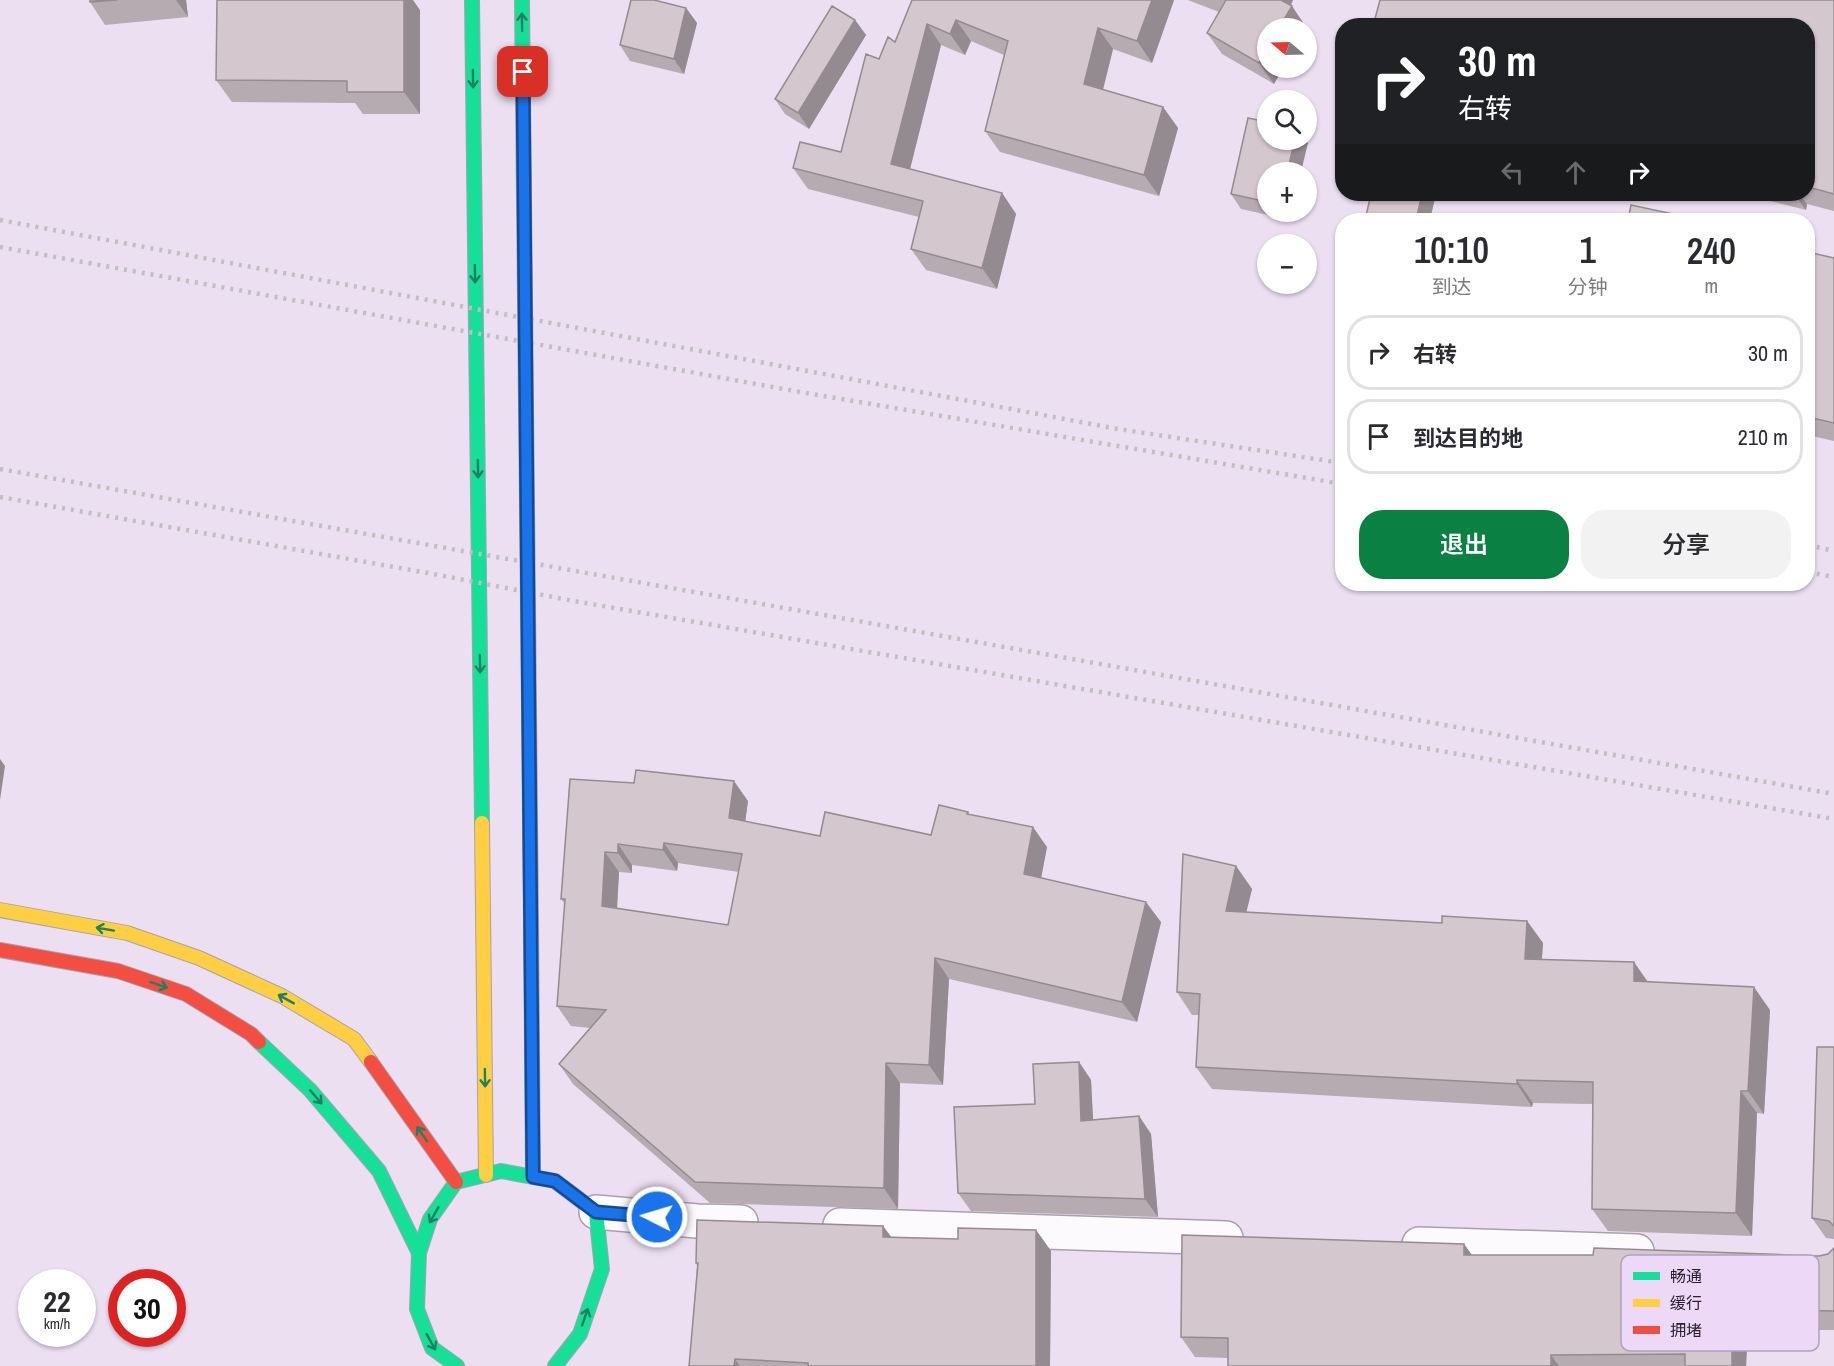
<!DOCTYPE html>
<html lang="zh">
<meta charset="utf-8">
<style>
:root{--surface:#fff;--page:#f2f2f3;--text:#2b2b33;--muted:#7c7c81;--line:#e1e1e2;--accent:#0b8043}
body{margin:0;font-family:"Archivo Narrow","Noto Sans SC",sans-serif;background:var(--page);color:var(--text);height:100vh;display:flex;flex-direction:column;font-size:22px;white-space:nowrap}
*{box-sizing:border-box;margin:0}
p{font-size:20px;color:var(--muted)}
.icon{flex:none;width:33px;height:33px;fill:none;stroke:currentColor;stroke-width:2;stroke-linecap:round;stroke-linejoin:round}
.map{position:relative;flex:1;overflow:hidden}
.side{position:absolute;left:1335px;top:213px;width:480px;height:378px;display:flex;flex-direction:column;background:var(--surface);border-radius:24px;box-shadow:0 2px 4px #0004}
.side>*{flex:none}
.top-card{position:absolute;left:1335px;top:18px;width:480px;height:183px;border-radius:24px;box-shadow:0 2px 4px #0004;background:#202124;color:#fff;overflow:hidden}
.needle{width:39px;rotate:289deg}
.controls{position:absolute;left:1257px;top:18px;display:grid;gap:12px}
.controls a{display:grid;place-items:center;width:60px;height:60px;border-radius:50%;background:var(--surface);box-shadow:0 2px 4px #0004;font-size:30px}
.speed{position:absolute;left:18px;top:1269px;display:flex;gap:12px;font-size:30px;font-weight:700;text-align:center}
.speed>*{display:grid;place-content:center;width:78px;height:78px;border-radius:50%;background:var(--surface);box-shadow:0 2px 4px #0004;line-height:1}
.speed small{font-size:15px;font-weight:400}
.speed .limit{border:9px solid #d22;background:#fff;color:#111}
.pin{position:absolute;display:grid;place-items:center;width:51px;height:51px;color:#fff;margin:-26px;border-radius:12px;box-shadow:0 3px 9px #0006}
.me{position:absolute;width:66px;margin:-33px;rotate:275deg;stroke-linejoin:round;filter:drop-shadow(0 0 4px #0008)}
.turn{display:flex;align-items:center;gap:21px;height:126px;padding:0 24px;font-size:27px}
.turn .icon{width:78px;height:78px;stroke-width:2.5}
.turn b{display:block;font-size:42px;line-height:51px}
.lanes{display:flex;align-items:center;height:57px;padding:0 24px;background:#0003;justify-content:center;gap:30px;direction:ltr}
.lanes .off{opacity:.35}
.eta{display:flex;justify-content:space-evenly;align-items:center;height:102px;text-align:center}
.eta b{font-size:36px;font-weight:600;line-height:42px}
.cta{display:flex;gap:12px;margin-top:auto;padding:12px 24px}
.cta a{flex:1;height:69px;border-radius:24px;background:var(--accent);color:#fff;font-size:24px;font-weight:600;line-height:69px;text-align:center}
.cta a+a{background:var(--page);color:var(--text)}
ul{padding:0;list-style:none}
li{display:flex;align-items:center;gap:18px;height:75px;margin:0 12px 9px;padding:0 12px;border:3px solid var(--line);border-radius:24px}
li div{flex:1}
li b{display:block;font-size:22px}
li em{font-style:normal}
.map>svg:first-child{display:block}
</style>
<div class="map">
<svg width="1834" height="1366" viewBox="0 0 1834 1366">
<rect width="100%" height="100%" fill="#ebdff1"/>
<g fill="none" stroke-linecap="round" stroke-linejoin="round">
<g stroke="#a9a0ae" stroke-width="36">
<path id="street" d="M596 1212 697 1221 741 1222
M840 1225 1226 1238
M1419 1244 1637 1251"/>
</g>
<g stroke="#a9a0ae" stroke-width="16">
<path id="fast" d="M472 0 482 823
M522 0 528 606
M259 1042 310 1090 379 1171 419 1253
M457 1366 432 1348 417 1309 419 1253 430 1219 456 1182 501 1171 555 1181 596 1212 602 1269 580 1334 555 1366"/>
</g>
<g stroke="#a9a0ae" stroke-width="16">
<path id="slow" d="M482 823 486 1175
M0 910 127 933 199 958 282 996 354 1039 371 1062
M531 918 533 1177"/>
</g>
<g stroke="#a9a0ae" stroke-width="16">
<path id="jam" d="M528 606 531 918
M0 950 118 971 186 994 251 1034 259 1042
M371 1062 456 1182"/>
</g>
<use href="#street" stroke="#fcfafd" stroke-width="33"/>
<use href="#fast" stroke="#16e098" stroke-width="14"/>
<use href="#slow" stroke="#ffcf43" stroke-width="14"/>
<use href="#jam" stroke="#f24e42" stroke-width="14"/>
<path stroke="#c0bec2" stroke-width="4.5" stroke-dasharray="3 6" stroke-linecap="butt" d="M0 220 1118 429 1342 463
M0 247 806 393 1342 484
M0 469 1834 794
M0 497 428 573 574 601 1834 819
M1808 545 1834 551
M1808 572 1834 577"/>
</g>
<path fill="#b6abb0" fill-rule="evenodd" d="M90 0H186L188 17 105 25 90 2Z
M912 0H1174L1152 63 1113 49 1103 90 1163 107 1178 128 1159 196 1000 152 985 131 1004 55 971 41 965 55 941 45 910 169 1002 193 1016 214 997 289 926 270 911 249 919 217 808 189 793 168 841 152 879 59 895 42Z
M1188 0H1293L1291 6 1306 27V28H1268V68H1283L1274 84 1222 54 1207 33 1219 12Z
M1834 0V211L1807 204 1806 210 1758 198 1755 194H1808V26Z
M686 8 697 23 684 74 630 61 620 45Z
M420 10V114H363L355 103 232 102 216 80Z
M855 20 866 35 809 129 785 114 775 99Z
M1268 140H1305L1308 143 1268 172V212H1293L1291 220 1241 209 1231 194Z
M1808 252 1834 258V441L1808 435Z
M570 779 748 801 745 821 820 836 931 835 968 812 970 815 1047 847 1041 878 1161 922 1137 1022 949 979 943 1085 900 1083 898 1209 710 1203 573 1084 559 1064 590 1028 571 1026 557 1006 565 904 561 899ZM678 863 739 872 728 925 617 908 619 872 632 873V865L677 871Z
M1236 866 1252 889 1246 912 1442 923 1527 921 1543 943 1542 960 1648 981 1770 1010 1764 1114 1757 1113 1752 1236 1608 1231 1592 1209 1593 1104 1533 1103 1532 1107 1212 1089 1196 1067 1199 1015H1192L1177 992Z
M1834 1047V1239L1826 1238 1812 1218Z
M1079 1062 1091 1080 1093 1119 1139 1116 1151 1134 1158 1217 971 1211 958 1193 1035 1104Z
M883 1226 891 1237 958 1239 1036 1230 1051 1251 1050 1366H689L697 1266 696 1263Z
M1464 1244 1472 1255 1819 1256 1828 1254 1834 1248V1330H1809L1808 1350 1747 1347 1746 1366H1228V1358L1195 1357 1181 1337Z"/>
<path fill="#948b90" d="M176 0H186L188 17Z
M404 0H413L420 10V114L404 92Z
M1152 0H1174L1152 63 1137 41Z
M1275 0H1293L1285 15Z
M1292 6 1306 27V28H1279Z
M686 8 697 23 684 74 674 59Z
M855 20 866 35 809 129 798 113Z
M956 20 971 41 965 55 950 34Z
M927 24 941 45 906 185 891 164Z
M1098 28 1113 49 1099 105 1084 84Z
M1268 48V68H1283L1274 84 1259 63Z
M1163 107 1178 128 1159 196 1144 175Z
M1295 140H1305L1308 143 1301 172H1287Z
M1002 193 1016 214 997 289 982 268Z
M1422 194H1436L1430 220H1416Z
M1794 194H1799L1807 204 1806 210Z
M1285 212H1293L1291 220Z
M0 759 5 766 0 800Z
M734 781 748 801 743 838 729 818Z
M1033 827 1047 847 1038 894 1024 874Z
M664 843 678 863 677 871 663 850Z
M618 844 632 865V873L618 853Z
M605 852 619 872 616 926 602 906Z
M1236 866 1252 889 1241 934 1226 911Z
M1146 902 1161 922 1137 1022 1122 1002Z
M1527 921 1543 943 1540 982 1525 959Z
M935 958 949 979 943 1085 929 1065Z
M1634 962 1650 985 1634 981Z
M1754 987 1770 1010 1764 1114 1748 1091Z
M1079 1062 1091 1080 1094 1139 1081 1121Z
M886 1063 900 1083 898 1209 884 1188Z
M1517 1080 1533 1103 1532 1107 1517 1084Z
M1741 1091 1757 1113 1752 1236 1736 1213Z
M1139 1116 1151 1134 1158 1217 1145 1199Z
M883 1226 898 1246 883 1237Z
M1036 1230 1051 1251 1050 1366H1036Z
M1464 1244 1478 1264 1464 1255Z
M1795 1310 1809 1330 1808 1350 1794 1330Z
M1732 1327 1747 1347 1746 1366H1732Z
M1551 1355 1559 1366H1551Z
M735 1359 740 1366H734Z"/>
<path fill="#d4c7cd" stroke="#948b90" stroke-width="1.5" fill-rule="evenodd" d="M90 0H117L90 2Z
M217 0H404V92H347V81L216 80Z
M631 0H654L686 8 674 59 620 45Z
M912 0H1152L1137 41 1098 28 1084 84 1163 107 1144 175 985 131 1008 41 956 20 950 34 927 24 891 164 1002 193 982 268 911 249 923 201 793 168 800 142 841 152 866 54 879 59 888 37 895 42Z
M1226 0H1281L1292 6 1279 28H1268V48L1259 63 1207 33Z
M1380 0H1834V194L1808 187V26H1373Z
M832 6 855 20 798 113 775 99Z
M1248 118 1268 122V140H1295L1287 172H1268V202L1231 194Z
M1371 194H1422L1416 220H1365Z
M1631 205 1701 220H1628Z
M1808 252 1834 258V423L1808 417Z
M636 770 734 781 729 818 820 836 825 812 931 835 939 805 968 812 967 814 1033 827 1024 874 1146 902 1122 1002 935 958 929 1065 886 1063 884 1188 695 1182 559 1064 606 1010 557 1006 565 899H561L570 779 634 783ZM664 843 742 854 728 925 602 906 605 852 618 853V844L663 850Z
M1183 854 1236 866 1226 911 1442 923V916L1527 921 1525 959 1634 962V981L1754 987 1748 1091H1741L1736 1213 1592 1209 1593 1082 1517 1080V1084L1196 1067 1200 994 1177 992Z
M1817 1047H1834V1226L1829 1221 1812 1218Z
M1079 1062 1081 1121 1139 1116 1145 1199 958 1193 954 1107 1035 1104 1033 1064Z
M697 1220 883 1226V1237L958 1239V1228L1036 1230V1366H808V1363L735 1359 734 1366H689L698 1263H696Z
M1182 1235 1464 1244V1255H1593L1594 1248 1819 1256 1828 1254 1834 1248V1311L1795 1310 1794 1330 1732 1327V1366H1685V1354L1551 1355V1366H1228V1338L1181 1337Z"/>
<defs><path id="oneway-shaft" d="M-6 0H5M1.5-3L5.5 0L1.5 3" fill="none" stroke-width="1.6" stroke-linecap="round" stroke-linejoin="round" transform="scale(1.5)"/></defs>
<g stroke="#208162">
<use href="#oneway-shaft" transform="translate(522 22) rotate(-91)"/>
<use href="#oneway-shaft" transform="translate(473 79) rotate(89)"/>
<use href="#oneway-shaft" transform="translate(475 274) rotate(89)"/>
<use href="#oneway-shaft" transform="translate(478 469) rotate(89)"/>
<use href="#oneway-shaft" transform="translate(480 664) rotate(89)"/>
<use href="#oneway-shaft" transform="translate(105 929) rotate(-170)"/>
<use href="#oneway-shaft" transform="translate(159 985) rotate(19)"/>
<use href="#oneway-shaft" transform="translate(286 999) rotate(-151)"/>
<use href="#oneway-shaft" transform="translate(485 1078) rotate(89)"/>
<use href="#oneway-shaft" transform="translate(316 1097) rotate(49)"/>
<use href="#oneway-shaft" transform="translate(422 1134) rotate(-125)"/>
<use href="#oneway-shaft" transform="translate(434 1215) rotate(120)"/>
<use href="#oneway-shaft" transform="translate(585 1317) rotate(-71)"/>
<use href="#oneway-shaft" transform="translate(431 1342) rotate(61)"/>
</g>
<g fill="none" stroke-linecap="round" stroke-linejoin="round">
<g stroke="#114b97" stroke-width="15">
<path id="route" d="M523 72 533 1177 555 1181 596 1212 657 1217"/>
</g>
<use href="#route" stroke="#1a73e8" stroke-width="10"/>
</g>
<rect x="1621" y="1255" width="198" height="96" rx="9" fill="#edd8f8" stroke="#b2a1bb" stroke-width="1.5"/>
<rect x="1633" y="1272" width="27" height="8" fill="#16e098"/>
<rect x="1633" y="1299" width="27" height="8" fill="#ffcf43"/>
<rect x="1633" y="1326" width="27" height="8" fill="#f24e42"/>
<g font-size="16" fill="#29222d">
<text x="1670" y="1282">畅通</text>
<text x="1670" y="1309">缓行</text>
<text x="1670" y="1336">拥堵</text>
</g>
</svg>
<div class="controls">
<a><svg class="needle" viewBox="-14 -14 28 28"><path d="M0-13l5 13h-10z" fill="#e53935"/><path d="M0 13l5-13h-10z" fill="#7c7c81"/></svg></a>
<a><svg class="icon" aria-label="search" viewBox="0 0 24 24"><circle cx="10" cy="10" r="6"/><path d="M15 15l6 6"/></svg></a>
<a>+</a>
<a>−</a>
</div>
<div class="speed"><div>22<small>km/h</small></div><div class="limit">30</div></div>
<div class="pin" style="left:523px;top:72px;background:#d93025"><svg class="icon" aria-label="arrive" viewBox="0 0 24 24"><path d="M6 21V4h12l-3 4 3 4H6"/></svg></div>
<svg class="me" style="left:657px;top:1217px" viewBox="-20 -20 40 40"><circle r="17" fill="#1a73e8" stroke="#fff" stroke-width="3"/><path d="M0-11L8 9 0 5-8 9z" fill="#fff"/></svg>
<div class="top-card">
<div class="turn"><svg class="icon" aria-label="right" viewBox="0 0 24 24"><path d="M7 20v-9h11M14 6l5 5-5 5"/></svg><div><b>30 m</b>右转</div></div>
<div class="lanes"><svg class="icon off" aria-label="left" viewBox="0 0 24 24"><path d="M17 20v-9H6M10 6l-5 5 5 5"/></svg><svg class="icon off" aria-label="ahead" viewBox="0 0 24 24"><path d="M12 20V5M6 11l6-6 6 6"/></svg><svg class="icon" aria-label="right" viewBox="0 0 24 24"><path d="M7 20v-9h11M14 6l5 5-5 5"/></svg></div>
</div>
<section class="side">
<div class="eta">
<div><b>10:10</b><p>到达</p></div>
<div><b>1</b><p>分钟</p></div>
<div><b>240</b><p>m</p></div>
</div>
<ul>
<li><svg class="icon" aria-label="right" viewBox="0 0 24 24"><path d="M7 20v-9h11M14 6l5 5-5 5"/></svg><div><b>右转</b></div><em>30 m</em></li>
<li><svg class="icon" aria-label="arrive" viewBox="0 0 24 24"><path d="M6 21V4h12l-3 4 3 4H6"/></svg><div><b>到达目的地</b></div><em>210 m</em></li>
</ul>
<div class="cta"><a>退出</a><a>分享</a></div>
</section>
</div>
